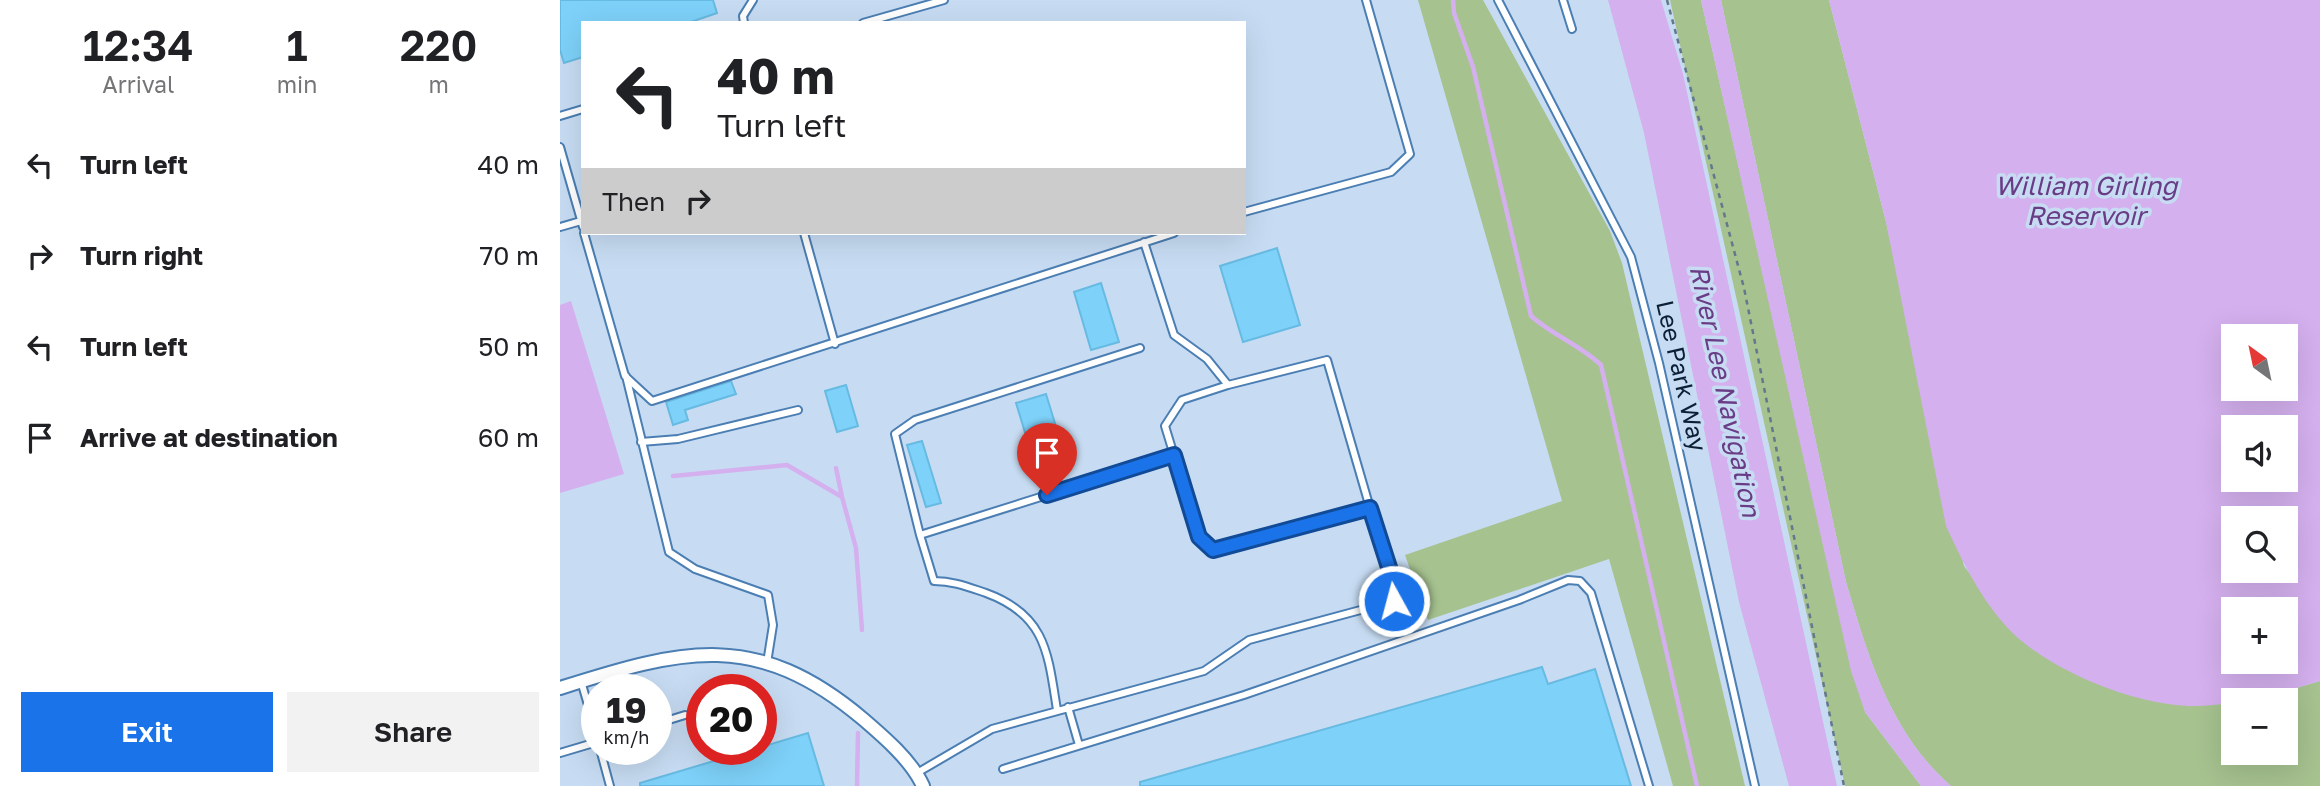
<!DOCTYPE html>
<meta charset="utf-8">
<style>
:root{--surface:#fff;--page:#f2f2f2;--text:#202124;--muted:#757577;--accent:#1a73e8}
body{margin:0;font-family:"Golos Text",sans-serif;background:var(--page);color:var(--text);height:100vh;display:flex;flex-direction:column;font-size:26px;white-space:nowrap}
*{box-sizing:border-box;margin:0}
p{font-size:23px;color:var(--muted)}
.icon{flex:none;width:38px;height:38px;fill:none;stroke:currentColor;stroke-width:2;stroke-linecap:round;stroke-linejoin:round}
.map{position:relative;flex:1;overflow:hidden}
.panel{display:flex;flex-direction:column;background:var(--surface);width:560px}
.panel>*{flex:none}
.top-card{position:absolute;left:21px;top:21px;width:665px;height:214px;border-radius:0px;box-shadow:0 7px 28px #0002;background:#fff;color:var(--text);overflow:hidden}
.needle{width:46px;rotate:327deg}
.buttons{position:absolute;left:1661px;top:324px;display:grid;gap:14px}
.buttons a{display:grid;place-items:center;width:77px;height:77px;border-radius:0px;background:var(--surface);box-shadow:0 7px 28px #0002;font-size:35px}
.speed{position:absolute;left:21px;top:674px;display:flex;gap:14px;font-size:35px;font-weight:700;text-align:center}
.speed>*{display:grid;place-content:center;width:91px;height:91px;border-radius:50%;background:var(--surface);box-shadow:0 7px 28px #0002;line-height:1}
.speed small{font-size:18px;font-weight:400}
.speed .limit{border:10px solid #d22;background:#fff;color:#111}
.pin{position:absolute;display:grid;place-items:center;width:60px;height:60px;color:#fff;margin:-72px -30px;border-radius:50% 50% 50% 0;rotate:-45deg;box-shadow:0 0 7px #0007}
.pin .icon{rotate:45deg}
.me{position:absolute;width:77px;margin:-38px;rotate:353deg;stroke-linejoin:round;filter:drop-shadow(0 0 5px #0008)}
.turn{display:flex;align-items:center;gap:24px;height:147px;padding:0 21px;font-size:32px}
.turn .icon{width:91px;height:91px;stroke-width:2.5}
.turn b{display:block;font-size:49px;line-height:60px}
.then{display:flex;align-items:center;height:66px;padding:0 21px;background:#0003;gap:14px;font-size:26px}
.eta{display:flex;justify-content:space-evenly;align-items:center;height:119px;text-align:center}
.eta b{font-size:42px;font-weight:600;line-height:49px}
.action{display:flex;gap:14px;margin-top:auto;padding:14px 21px}
.action a{flex:1;height:80px;border-radius:0px;background:var(--accent);color:#fff;font-size:28px;font-weight:600;line-height:80px;text-align:center}
.action a+a{background:var(--page);color:var(--text)}
ul{padding:0;list-style:none}
li{display:flex;align-items:center;gap:21px;height:91px;padding:0 21px}
li div{flex:1}
li b{display:block;font-size:26px}
li em{font-style:normal}
main{display:flex;flex:1;min-height:0}
.map>svg:first-child{display:block}
</style>
<main>
<section class="panel">
<div class="eta">
<div><b>12:34</b><p>Arrival</p></div>
<div><b>1</b><p>min</p></div>
<div><b>220</b><p>m</p></div>
</div>
<ul>
<li><svg class="icon" aria-label="left" viewBox="0 0 24 24"><path d="M17 20v-9H6M10 6l-5 5 5 5"/></svg><div><b>Turn left</b></div><em>40 m</em></li>
<li><svg class="icon" aria-label="right" viewBox="0 0 24 24"><path d="M7 20v-9h11M14 6l5 5-5 5"/></svg><div><b>Turn right</b></div><em>70 m</em></li>
<li><svg class="icon" aria-label="left" viewBox="0 0 24 24"><path d="M17 20v-9H6M10 6l-5 5 5 5"/></svg><div><b>Turn left</b></div><em>50 m</em></li>
<li><svg class="icon" aria-label="arrive" viewBox="0 0 24 24"><path d="M6 21V4h12l-3 4 3 4H6"/></svg><div><b>Arrive at destination</b></div><em>60 m</em></li>
</ul>
<div class="action"><a>Exit</a><a>Share</a></div>
</section>
<div class="map">
<svg width="1760" height="786" viewBox="0 0 1760 786">
<rect width="100%" height="100%" fill="#c7dcf3"/>
<path fill="#a6c28f" d="M858 0H923L1050 231 1062 263 1185 786H1113L1049 559 868 620 845 555 1002 501Z
M1110 0H1141L1262 537 1305 712 1361 786H1285Z
M1161 0H1269L1326 222 1404 566 1459 638 1538 684 1630 706 1673 702V752H1726V700H1695L1760 681V786H1391C1330 733 1308 656 1286 582Z"/>
<path fill="#d4b0ee" fill-rule="evenodd" d="M1048 0H1101L1123 74 1277 786H1229L1179 602 1084 133Z
M1141 0H1161L1286 582C1308 656 1330 733 1391 786H1361L1305 712 1291 671Z
M1269 0H1760V681C1716 694 1676 706 1631 706 1576 705 1499 674 1458 638 1425 608 1404 565 1386 526L1326 222ZM1726 336V388H1673V336ZM1726 427V480H1673V427ZM1726 518V570H1673V518ZM1726 609V662H1673V609Z
M11 301 64 474 0 493V305Z"/>
<g fill="none" stroke-linecap="round" stroke-linejoin="round">
<path stroke="#d4b0ee" stroke-width="4.5" d="M893 0 894 13 913 67 971 316C994 336 1020 345 1041 365L1137 786
M276 468 282 497
M113 476 227 465 282 497 296 548 302 630
M297 786 298 733"/>
</g>
<path fill="#7ed1f9" stroke="#67bae1" stroke-width="2" d="M0 0H153L157 13 128 23H23V57L4 63 0 50Z
M717 248 740 325 683 342 660 266Z
M541 283 559 342 531 350 514 292Z
M171 381 176 394 125 410 128 420 113 425 106 402Z
M286 385 298 426 277 432 265 391Z
M486 394 509 469 479 478 456 403Z
M362 441 381 503 366 507 347 445Z
M982 667 988 684 1035 669 1071 786H580V782Z
M248 733 264 786H80V783Z"/>
<g fill="none" stroke-linecap="round" stroke-linejoin="round">
<g stroke="#4b7eb3" stroke-width="10">
<path id="service" d="M938 0 1071 257 1099 363 1195 786
M1003 0 1012 29
M184 23 183 16 193 0
M303 23 384 0
M0 116 23 109
M0 147 23 227
M684 212 831 172 850 154 806 0
M0 227 21 221
M24 233 65 376 92 401 614 233
M244 233 275 344
M580 348 355 420 335 434 360 535 614 455
M66 376 109 552 135 569 208 595 213 625 207 663
M668 385 767 360 810 508
M81 442 118 439 238 410
M360 535 374 581C394 581 408 587 426 593 486 615 488 653 497 710
M21 681 37 736
M508 707 519 745
M96 724 125 715
M40 749 50 786
M0 753 37 742
M443 769 684 695 959 600 1008 580 1020 581 1031 593 1089 786
M357 773 432 729 644 671 689 640 834 601V583L810 508 653 550 639 537 605 426 622 400 668 385 647 359 614 335 584 242"/>
</g>
<g stroke="#4b7eb3" stroke-width="16">
<path id="minor" d="M0 688C123 649 196 629 303 719 324 737 352 761 363 786"/>
</g>
<path stroke="#63788d" stroke-width="2.5" stroke-dasharray="5 5" stroke-linecap="butt" d="M1107 0 1184 288 1284 786"/>
<use href="#service" stroke="#fff" stroke-width="6"/>
<use href="#minor" stroke="#fff" stroke-width="12"/>
</g>
<g fill="none" stroke-linecap="round" stroke-linejoin="round">
<g stroke="#114b97" stroke-width="18">
<path id="route" d="M487 495 614 455 639 537 653 550 810 508 834 583V601"/>
</g>
<use href="#route" stroke="#1a73e8" stroke-width="12"/>
</g>
<g text-anchor="middle" stroke-width="7" stroke-linejoin="round" paint-order="stroke">
<g font-size="24" fill="#0b2035" stroke="#c7dcf3">
<text transform="translate(1121 376) rotate(77)" y="8">Lee Park Way</text>
</g>
<g font-size="26" font-style="italic" fill="#693c85" stroke="#c7dcf3">
<text x="1526" y="195">William Girling<tspan x="1526" dy="30">Reservoir</tspan></text>
<text transform="translate(1165 391) rotate(78)" y="9">River Lee Navigation</text>
</g>
</g>
</svg>
<div class="buttons">
<a><svg class="needle" viewBox="-14 -14 28 28"><path d="M0-13l5 13h-10z" fill="#e53935"/><path d="M0 13l5-13h-10z" fill="#757577"/></svg></a>
<a><svg class="icon" aria-label="sound" viewBox="0 0 24 24"><path d="M4 9h4l5-4v14l-5-4H4zM17 9q2 3 0 6"/></svg></a>
<a><svg class="icon" aria-label="search" viewBox="0 0 24 24"><circle cx="10" cy="10" r="6"/><path d="M15 15l6 6"/></svg></a>
<a>+</a>
<a>−</a>
</div>
<div class="speed"><div>19<small>km/h</small></div><div class="limit">20</div></div>
<div class="pin" style="left:487px;top:495px;background:#d93025"><svg class="icon" aria-label="arrive" viewBox="0 0 24 24"><path d="M6 21V4h12l-3 4 3 4H6"/></svg></div>
<svg class="me" style="left:834px;top:601px" viewBox="-20 -20 40 40"><circle r="17" fill="#1a73e8" stroke="#fff" stroke-width="3"/><path d="M0-11L8 9 0 5-8 9z" fill="#fff"/></svg>
<div class="top-card">
<div class="turn"><svg class="icon" aria-label="left" viewBox="0 0 24 24"><path d="M17 20v-9H6M10 6l-5 5 5 5"/></svg><div><b>40 m</b>Turn left</div></div>
<div class="then">Then<svg class="icon" aria-label="right" viewBox="0 0 24 24"><path d="M7 20v-9h11M14 6l5 5-5 5"/></svg></div>
</div>
</div>
</main>
